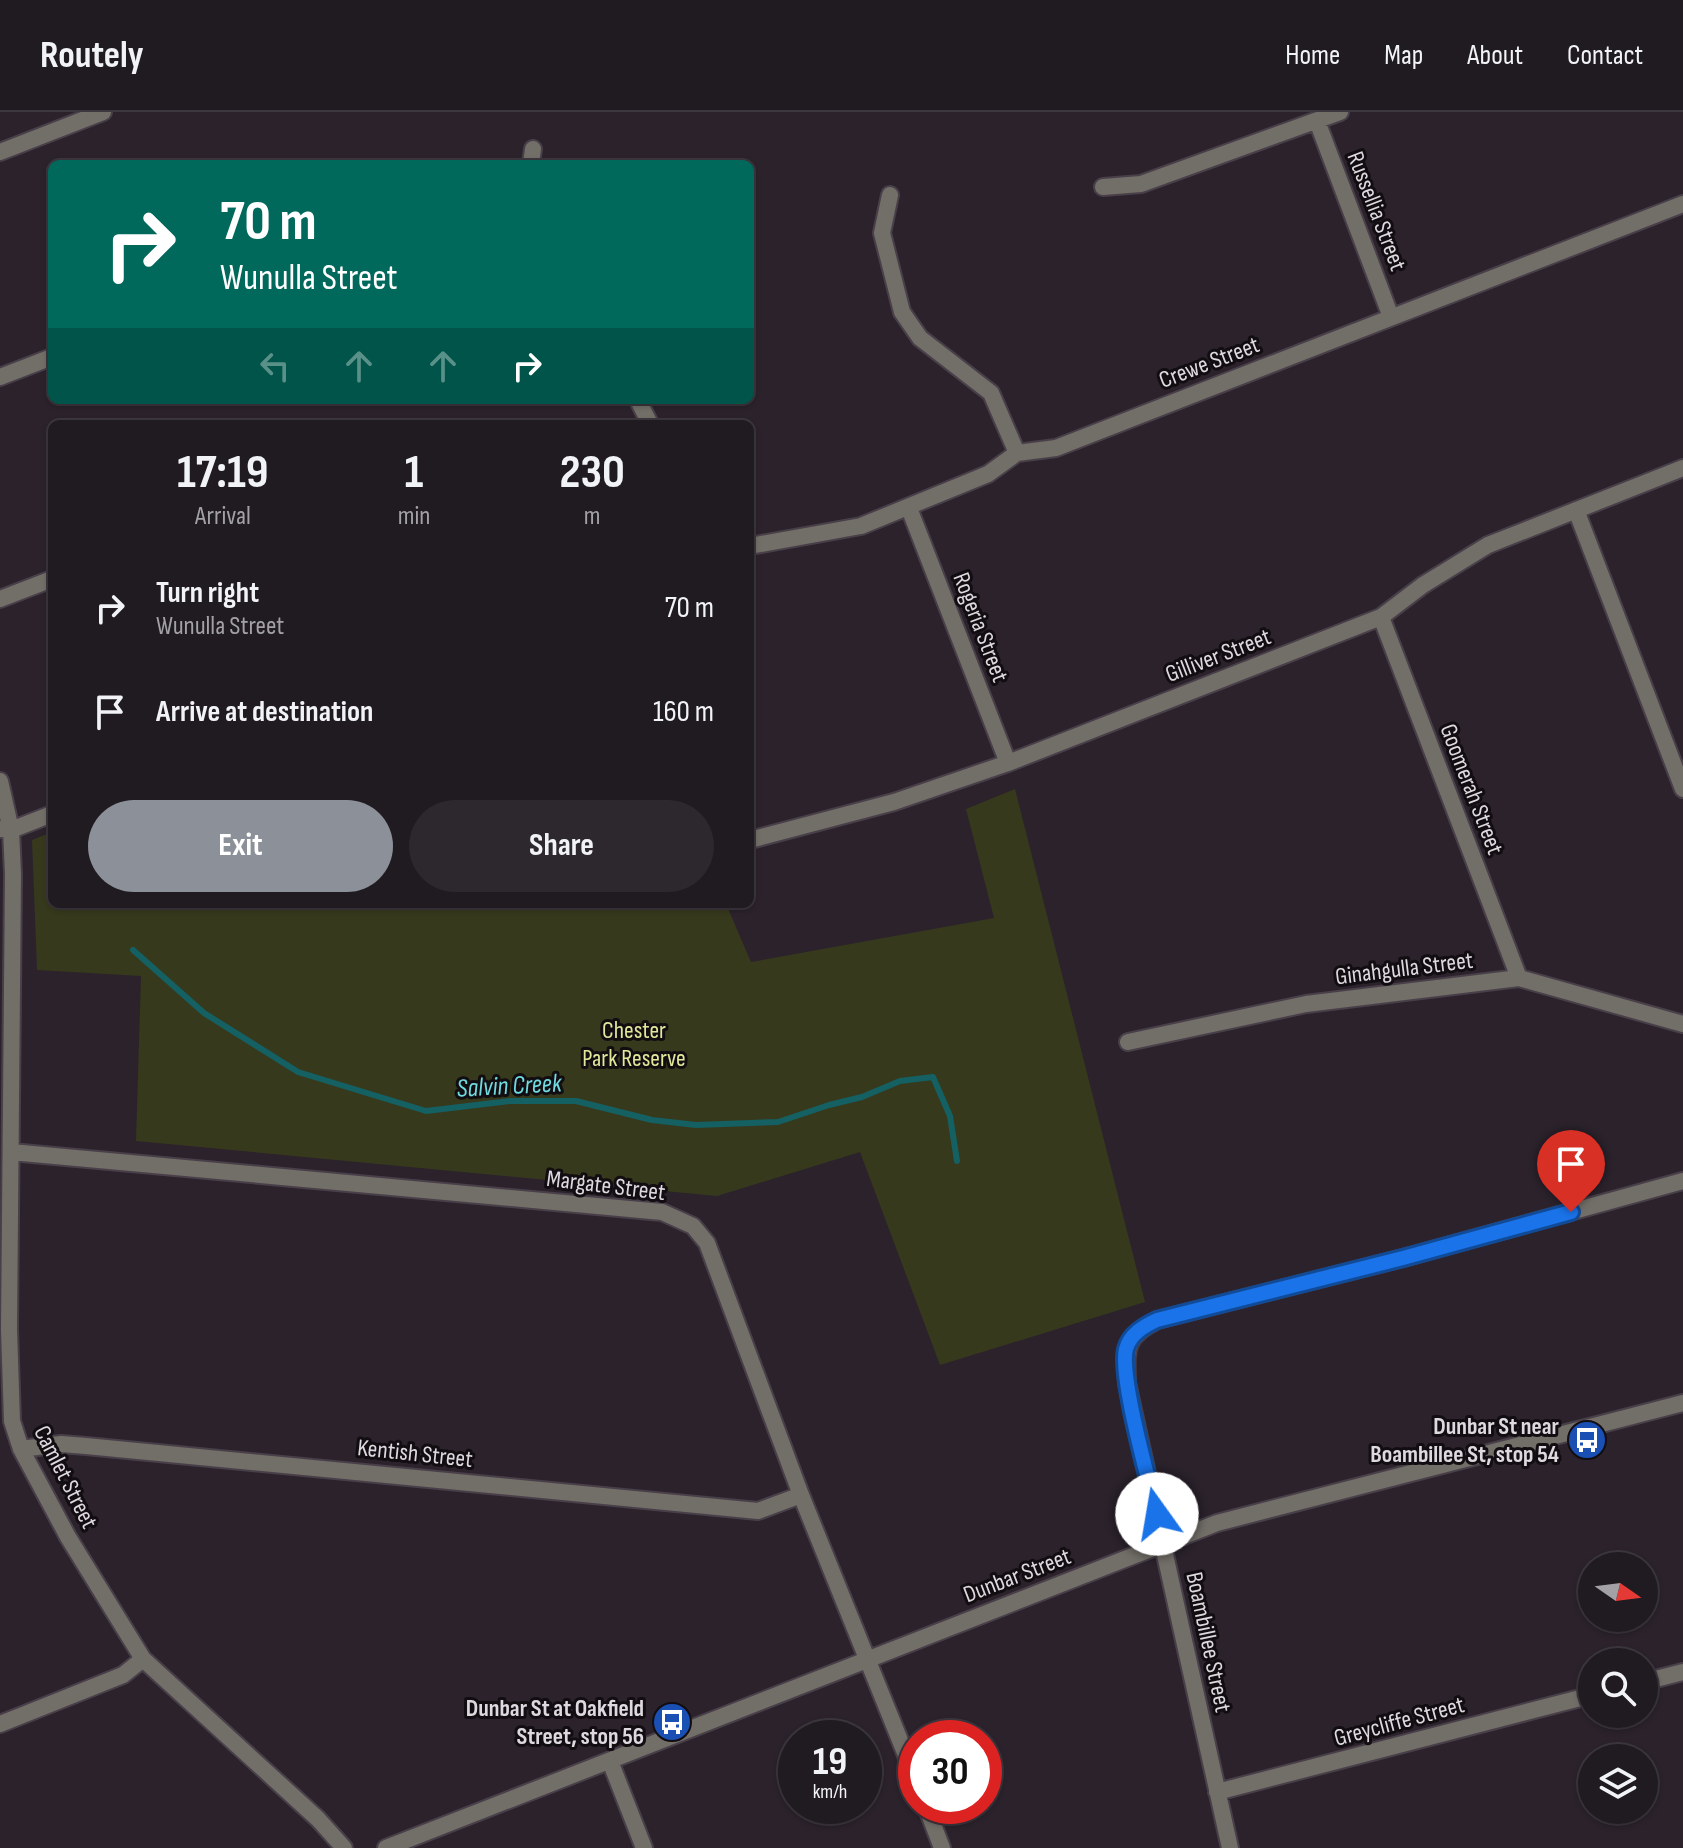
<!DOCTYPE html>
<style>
:root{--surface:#201a21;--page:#2d272e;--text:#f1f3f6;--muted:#a2a1a5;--line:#3d383f;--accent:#8c9099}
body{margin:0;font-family:"Sofia Sans Condensed",sans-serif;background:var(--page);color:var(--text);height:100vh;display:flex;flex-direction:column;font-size:30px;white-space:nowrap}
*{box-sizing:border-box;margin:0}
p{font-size:26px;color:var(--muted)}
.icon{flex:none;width:44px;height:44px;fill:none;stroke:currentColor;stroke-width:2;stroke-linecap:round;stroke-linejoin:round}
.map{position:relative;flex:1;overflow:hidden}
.panel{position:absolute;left:48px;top:308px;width:706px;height:488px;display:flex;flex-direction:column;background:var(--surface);border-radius:12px;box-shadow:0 2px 6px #0004,0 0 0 2px var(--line)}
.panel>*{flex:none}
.guide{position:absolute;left:48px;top:48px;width:706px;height:244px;border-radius:12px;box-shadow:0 2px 6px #0004,0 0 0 2px var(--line);background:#00695c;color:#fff;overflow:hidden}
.needle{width:52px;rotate:104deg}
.controls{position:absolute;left:1578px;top:1440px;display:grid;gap:16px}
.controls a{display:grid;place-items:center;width:80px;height:80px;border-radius:50%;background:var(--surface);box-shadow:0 2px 6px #0004,0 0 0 2px var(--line);font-size:40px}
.speed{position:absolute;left:778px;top:1608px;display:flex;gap:16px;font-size:40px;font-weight:700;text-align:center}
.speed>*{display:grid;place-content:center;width:104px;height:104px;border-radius:50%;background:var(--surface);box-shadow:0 2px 6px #0004,0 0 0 2px var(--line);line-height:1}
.speed small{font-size:20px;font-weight:400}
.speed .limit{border:12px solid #d22;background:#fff;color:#111}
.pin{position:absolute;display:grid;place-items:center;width:68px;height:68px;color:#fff;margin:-82px -34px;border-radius:50% 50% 50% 0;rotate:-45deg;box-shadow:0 0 8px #0007}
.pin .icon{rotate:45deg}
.me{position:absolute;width:88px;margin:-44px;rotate:347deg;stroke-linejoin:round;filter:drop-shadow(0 0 6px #0008)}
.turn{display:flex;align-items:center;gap:28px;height:168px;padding:0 40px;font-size:36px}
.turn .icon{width:104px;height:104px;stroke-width:2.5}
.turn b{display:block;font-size:56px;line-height:68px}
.lanes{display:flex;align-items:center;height:76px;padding:0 40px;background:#0003;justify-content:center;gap:40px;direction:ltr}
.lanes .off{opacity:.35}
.eta{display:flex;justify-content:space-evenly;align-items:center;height:136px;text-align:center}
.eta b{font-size:48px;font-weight:700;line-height:56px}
.action{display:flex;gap:16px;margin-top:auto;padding:16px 40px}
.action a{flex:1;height:92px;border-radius:48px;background:var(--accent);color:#fff;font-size:32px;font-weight:700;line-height:92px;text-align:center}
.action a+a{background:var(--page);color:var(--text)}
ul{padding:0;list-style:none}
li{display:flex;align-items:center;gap:24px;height:104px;padding:0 40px}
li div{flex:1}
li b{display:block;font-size:30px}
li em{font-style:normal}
header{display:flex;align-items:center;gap:48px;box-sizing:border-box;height:112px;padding:0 40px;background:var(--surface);border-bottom:2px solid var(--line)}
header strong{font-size:38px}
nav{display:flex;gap:44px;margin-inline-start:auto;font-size:28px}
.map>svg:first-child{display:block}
</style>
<header>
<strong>Routely</strong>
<nav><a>Home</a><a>Map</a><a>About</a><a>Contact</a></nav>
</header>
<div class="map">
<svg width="1683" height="1736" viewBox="0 0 1683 1736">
<rect width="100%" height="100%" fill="#2b222c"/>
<path fill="#37391d" d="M1015 677 1145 1190 940 1253 860 1040 717 1084 136 1029 141 864 37 858 32 728 52 720V792H726L751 850 994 806 966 697Z"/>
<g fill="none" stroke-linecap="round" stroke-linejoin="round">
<path stroke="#146063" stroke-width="6" d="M133 838 204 901 298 960 426 999 510 989H576L652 1008 696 1013 778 1010 829 993 862 985 900 969 933 965 950 1004 957 1049"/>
<g stroke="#483f49" stroke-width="20">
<path id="street" d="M1317 9 1391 205
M0 40 103 0
M531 52 533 37
M1103 75 1141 72 1340 0
M890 83 882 121 902 200 920 226 991 281 1017 341
M0 265 52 245
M638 288 650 312
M909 396 1008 651
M1576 398 1683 677
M750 434 861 414 988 362 1017 341 1056 336 1683 92
M0 487 52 467
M1381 505 1519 866
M0 669 11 718 13 762 9 1217 12 1309 21 1337 68 1425 143 1547 318 1707 344 1736
M1 717 11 718 52 702
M750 728 894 690 1008 651 1381 505 1423 473 1488 433 1683 356
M1128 930 1306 892 1519 866 1683 912
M11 1040 662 1100 693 1114 707 1131 801 1383 916 1668
M21 1337 61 1332 86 1334 758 1399 801 1383
M1644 1570 1683 1560
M0 1612 123 1563 143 1547
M610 1649 644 1736
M1217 1680 1592 1583
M926 1694 942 1736
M386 1736 1217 1411 1683 1291
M1230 1736 1127 1271C1126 1236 1124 1225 1157 1208L1403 1146 1683 1069"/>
</g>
<use href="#street" stroke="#726e68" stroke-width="16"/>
</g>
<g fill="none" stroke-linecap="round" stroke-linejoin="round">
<g stroke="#114b97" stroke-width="20">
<path id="route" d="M1157 1402C1149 1370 1119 1263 1126 1237 1130 1222 1144 1214 1157 1208L1403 1146 1571 1100"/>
</g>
<use href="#route" stroke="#1a73e8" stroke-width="14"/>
</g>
<defs>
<g id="bus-disc" transform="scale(2)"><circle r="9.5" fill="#1a4fb4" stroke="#110d11"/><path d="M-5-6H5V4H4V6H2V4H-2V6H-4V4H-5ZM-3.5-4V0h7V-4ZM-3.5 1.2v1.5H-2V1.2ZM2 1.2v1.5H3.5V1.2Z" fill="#fff"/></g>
</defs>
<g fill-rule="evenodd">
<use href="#bus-disc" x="1587" y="1328"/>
<use href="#bus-disc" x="672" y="1610"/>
</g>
<g text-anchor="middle" stroke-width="6" stroke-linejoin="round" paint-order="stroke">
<g font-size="24" fill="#ded8df" stroke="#110d11">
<text transform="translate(1377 99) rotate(69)" y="8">Russellia Street</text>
<text transform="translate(1209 250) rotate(-21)" y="8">Crewe Street</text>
<text transform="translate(981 515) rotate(69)" y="8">Rogeria Street</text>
<text transform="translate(1218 543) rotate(-21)" y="8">Gilliver Street</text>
<text transform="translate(1472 677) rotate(69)" y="8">Goomerah Street</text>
<text transform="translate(1404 856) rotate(-7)" y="8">Ginahgulla Street</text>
<text transform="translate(606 1073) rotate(7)" y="8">Margate Street</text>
<text transform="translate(415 1341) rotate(6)" y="8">Kentish Street</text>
<text transform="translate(66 1365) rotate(63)" y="8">Camlet Street</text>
<text transform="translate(1017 1463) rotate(-21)" y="8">Dunbar Street</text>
<text transform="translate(1209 1530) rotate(78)" y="8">Boambillee Street</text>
<text transform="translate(1399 1609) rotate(-15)" y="8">Greycliffe Street</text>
</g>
<g font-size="24" fill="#e1e89a" stroke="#110d11">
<text x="634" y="926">Chester<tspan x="634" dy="28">Park Reserve</tspan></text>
</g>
<g font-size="24" font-weight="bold" fill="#ded8df" stroke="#110d11" text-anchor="end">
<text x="1559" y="1322">Dunbar St near<tspan x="1559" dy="28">Boambillee St, stop 54</tspan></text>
<text x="644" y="1604">Dunbar St at Oakfield<tspan x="644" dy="28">Street, stop 56</tspan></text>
</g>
<g font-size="26" font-style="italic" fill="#70dbe1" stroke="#110d11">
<text transform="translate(509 973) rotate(-3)" y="9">Salvin Creek</text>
</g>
</g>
</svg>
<div class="controls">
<a><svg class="needle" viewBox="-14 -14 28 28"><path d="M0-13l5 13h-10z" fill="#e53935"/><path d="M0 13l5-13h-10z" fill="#a2a1a5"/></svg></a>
<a><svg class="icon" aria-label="search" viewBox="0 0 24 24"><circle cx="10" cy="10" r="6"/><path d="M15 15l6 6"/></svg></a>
<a><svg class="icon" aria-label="layers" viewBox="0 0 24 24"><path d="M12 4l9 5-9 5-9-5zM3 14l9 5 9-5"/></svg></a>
</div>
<div class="speed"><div>19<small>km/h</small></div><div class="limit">30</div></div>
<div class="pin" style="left:1571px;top:1100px;background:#d93025"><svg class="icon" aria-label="arrive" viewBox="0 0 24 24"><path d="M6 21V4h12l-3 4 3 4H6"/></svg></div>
<svg class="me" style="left:1157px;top:1402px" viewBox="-20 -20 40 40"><circle r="19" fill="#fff"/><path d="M0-13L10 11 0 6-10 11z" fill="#1a73e8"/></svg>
<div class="guide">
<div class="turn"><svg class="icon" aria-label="right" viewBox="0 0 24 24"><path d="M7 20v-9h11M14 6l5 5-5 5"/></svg><div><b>70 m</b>Wunulla Street</div></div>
<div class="lanes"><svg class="icon off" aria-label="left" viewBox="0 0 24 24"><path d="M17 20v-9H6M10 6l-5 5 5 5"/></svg><svg class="icon off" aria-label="ahead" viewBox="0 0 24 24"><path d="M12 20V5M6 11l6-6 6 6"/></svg><svg class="icon off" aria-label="ahead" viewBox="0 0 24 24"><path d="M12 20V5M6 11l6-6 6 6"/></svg><svg class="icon" aria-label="right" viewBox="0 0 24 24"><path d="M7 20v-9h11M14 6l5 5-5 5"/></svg></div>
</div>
<section class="panel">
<div class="eta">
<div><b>17:19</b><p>Arrival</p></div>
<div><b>1</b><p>min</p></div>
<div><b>230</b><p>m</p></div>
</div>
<ul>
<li><svg class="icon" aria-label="right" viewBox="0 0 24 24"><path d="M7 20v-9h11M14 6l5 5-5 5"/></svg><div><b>Turn right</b><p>Wunulla Street</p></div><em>70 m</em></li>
<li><svg class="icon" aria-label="arrive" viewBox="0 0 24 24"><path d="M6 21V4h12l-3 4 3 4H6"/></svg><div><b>Arrive at destination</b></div><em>160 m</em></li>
</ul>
<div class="action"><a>Exit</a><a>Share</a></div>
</section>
</div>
